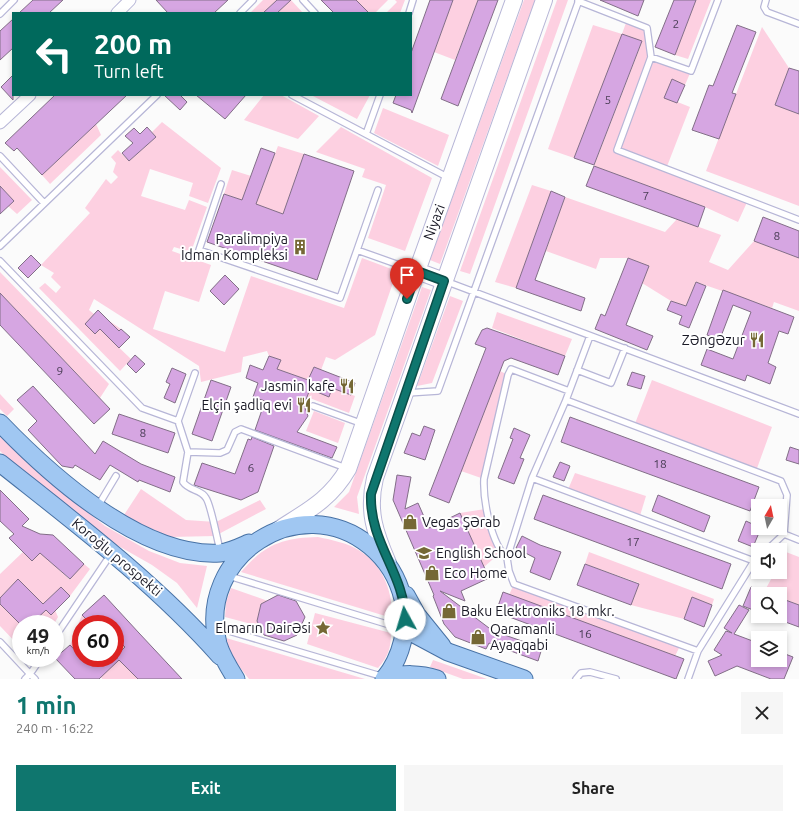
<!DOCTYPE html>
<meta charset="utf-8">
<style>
:root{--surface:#fff;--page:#f6f6f6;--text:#222;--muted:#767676;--accent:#0f766e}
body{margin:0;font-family:Ubuntu,sans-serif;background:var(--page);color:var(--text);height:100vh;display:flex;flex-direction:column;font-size:15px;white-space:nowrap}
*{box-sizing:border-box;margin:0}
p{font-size:13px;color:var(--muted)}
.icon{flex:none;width:22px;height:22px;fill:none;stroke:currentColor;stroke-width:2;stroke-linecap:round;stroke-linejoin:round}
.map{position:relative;height:679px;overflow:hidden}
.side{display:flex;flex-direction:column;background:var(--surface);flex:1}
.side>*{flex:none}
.top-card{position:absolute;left:12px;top:12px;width:400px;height:84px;border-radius:0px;box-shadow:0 2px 6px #0003;background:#00695c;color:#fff;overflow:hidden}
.needle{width:26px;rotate:9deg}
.controls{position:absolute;left:751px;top:499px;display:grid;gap:8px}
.controls a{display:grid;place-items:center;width:36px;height:36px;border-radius:0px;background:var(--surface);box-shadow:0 2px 6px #0003;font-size:20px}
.speed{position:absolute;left:12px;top:615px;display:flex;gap:8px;font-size:20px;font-weight:700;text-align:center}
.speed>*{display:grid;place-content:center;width:52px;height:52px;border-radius:50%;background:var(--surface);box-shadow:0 2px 6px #0003;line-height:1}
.speed small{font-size:10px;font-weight:400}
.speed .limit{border:6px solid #d22;background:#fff;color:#111}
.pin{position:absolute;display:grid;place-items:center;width:34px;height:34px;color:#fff;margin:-41px -17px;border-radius:50% 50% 50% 0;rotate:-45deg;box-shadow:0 0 4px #0007}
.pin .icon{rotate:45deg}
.me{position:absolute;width:44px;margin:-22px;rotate:354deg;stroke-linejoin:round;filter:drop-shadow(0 0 3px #0008)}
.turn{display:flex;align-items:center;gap:14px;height:84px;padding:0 16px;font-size:18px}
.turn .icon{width:52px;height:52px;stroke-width:2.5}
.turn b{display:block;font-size:28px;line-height:34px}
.round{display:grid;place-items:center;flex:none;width:42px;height:42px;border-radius:0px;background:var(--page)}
.head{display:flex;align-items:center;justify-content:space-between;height:68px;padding:0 16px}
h1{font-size:24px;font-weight:700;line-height:30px;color:var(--accent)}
.primary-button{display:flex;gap:8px;margin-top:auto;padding:8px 16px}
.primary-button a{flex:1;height:46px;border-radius:0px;background:var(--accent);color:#fff;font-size:16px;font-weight:700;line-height:46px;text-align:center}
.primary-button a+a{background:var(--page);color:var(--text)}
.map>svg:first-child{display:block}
</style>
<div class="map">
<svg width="799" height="679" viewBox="0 0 799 679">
<rect width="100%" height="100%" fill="#fbfbfb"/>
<path fill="#fdd0e1" d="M263 0H277L263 13H252L251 12Z
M291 0 303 13H277Z
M356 0H388L375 13H369Z
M395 0H405L400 13H386L397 2Z
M453 0H478L455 60 434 52Z
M524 0H535L440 264 430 260Z
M557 0H568L470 274 460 271Z
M696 0H711L688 59 675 55Z
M627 20 647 28 651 57 691 71 685 85 672 80 665 97 690 107 666 169 748 200 738 222 705 207 594 166 642 42 623 34 574 158 548 149 593 25 622 34Z
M762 27 789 68 775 105 799 114V206L706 171Z
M264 95H281L319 116 298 139 244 120Z
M311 95H370L357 119Z
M383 108 449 135 438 166 374 133Z
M162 122 221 168 208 203 189 196 193 183 150 169 141 196 185 210 189 200 207 207 191 252 174 247 172 251 211 265 199 302 165 291 153 329 225 352 251 276 344 308 362 258 397 271 375 335 335 360 326 357 321 370 314 367 308 380 277 369 281 360 269 356 267 351 243 357 241 372 201 382 199 366 94 299 89 310 94 314 85 324 95 333 108 320 121 329 110 339 131 359 120 371 39 288 45 283 56 293 61 287 51 277 54 273 41 265 90 213 85 208 106 179 111 184 118 177 113 172 116 163 111 157 118 150 129 161 156 137 152 132Z
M96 124 101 135 50 184 42 175Z
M341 127 432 178 405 251 368 238 386 185 362 177 365 169 316 152Z
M278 146 304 154 283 214 224 194 232 170 251 176 246 189 260 193Z
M0 167 32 200 17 214 8 206 14 201 0 186Z
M532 185 551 191 516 288 495 282Z
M565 197 665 232 677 219 721 235 709 262 728 270 754 241 799 258V311L774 302 772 308 696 282 686 306 671 301 642 283 648 266 628 258H600L596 269 546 251Z
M0 272 109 384 100 398 0 293Z
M422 287 431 290 357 497 359 514 334 507 349 492Z
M450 296 463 301 432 383 417 386Z
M497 312 572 339 565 356 492 328Z
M500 371 508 375 484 479 461 471Z
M652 380 772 427 756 471 634 426Z
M332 388 355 396 349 413 307 397 310 389 329 396Z
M0 394 14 409 7 416 0 409Z
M314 411 345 423 338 443 306 431Z
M0 437 61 491 105 526 149 551 180 563 207 566 197 608 177 583 152 565 108 540 61 504 4 455 0 451Z
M575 473 646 496 639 519 567 492Z
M141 489 186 520 216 522 260 500 266 509 215 536 170 537 134 521 124 515Z
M485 509 501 552 484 567 460 513Z
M318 537C332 540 348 543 360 551 383 565 393 592 392 618L241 572C265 544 283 538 318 537Z
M23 552 32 561 40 553 43 555 69 579 84 564 90 569 70 596 61 587 43 604 18 580 0 598V574Z
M589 552 714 599 712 605 692 597 684 619 631 605 639 583 585 564Z
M786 552 799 557V605L780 598V594L764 592 775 572H780V563Z
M514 584 681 644 675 656 509 595Z
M231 588 268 601 261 605 257 621 259 626 225 617 226 602Z
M0 604 21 625V648L0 626Z
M46 610H55L58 617 54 624H31Z
M315 613 391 633C391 648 388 657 378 668L307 644Z
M82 615 91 624H81V656L70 645Z
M115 637 125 647 116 656 138 679H102L101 677 115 658Z
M226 638 365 679H249L231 656Z
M433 660 487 679H463L430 667Z"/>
<path fill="#d6a6e2" stroke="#826e87" d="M33 0H63L49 13H19Z
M156 0H228L214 13H168Z
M277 0H291L277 13H263Z
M321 0H356L369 13H334Z
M430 0H453L412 113 411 110 393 103 396 95H411V53Z
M478 0H498L458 106 441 99Z
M600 0H644L638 16Z
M674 0H696L675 55 655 47Z
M13 19V48L0 60V31Z
M737 25 756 32 732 93 736 94 719 139 692 130 709 85 713 86Z
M622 34 642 41 594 165 574 158Z
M789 68 799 71V114L775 105Z
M13 75V100L1 87Z
M672 79 685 85 677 103 664 98Z
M55 95H127L42 175 17 148 14 151 5 143Z
M164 95H180L187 102 180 110Z
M196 95H246L225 119Z
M147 127 156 137 129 161 122 153 133 143 125 136 134 128 140 134Z
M261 148 275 153 256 204 283 214 304 154 354 171 317 280 207 242 224 194 242 200Z
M594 166 705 207 698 227 586 186Z
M0 186 14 201 0 214Z
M551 191 565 197 535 280 585 298 581 311 516 288Z
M763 217 799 231V258L754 241Z
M31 255 41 265 28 278 18 268Z
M628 258 649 266 626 325 653 336 647 350 595 329 601 314 605 316Z
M225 275 239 289 224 305 210 291Z
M696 282 706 286 689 328 679 324 682 316 667 310 671 301 686 306Z
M723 290 794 317 788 334 779 331 768 363 776 367 770 384 747 375 745 381 701 365 707 349 733 359 751 312 733 305 720 339 707 335Z
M0 293 110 409 94 424 0 325Z
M98 310 119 331 121 329 130 337 119 348 100 329 95 334 85 324Z
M487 328 565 356 558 375 511 358 504 361 449 503 429 495 486 348 475 344 482 330Z
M135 355 145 364 136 373 127 364Z
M269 356 281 360 277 369 308 380 314 367 355 383 351 395 332 388 329 397 310 389 304 405 308 416 297 432 337 447 332 458 255 430 265 401 253 397 258 383 246 378 250 365 263 370Z
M172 368 186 374 175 403 164 398 170 384 166 382Z
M632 372 645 376 641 389 627 385Z
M211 380 231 387 212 441 192 434Z
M33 386 95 454 103 441 141 464 175 477 170 492 139 480 138 482 110 465 100 480 75 465 73 468 62 466 28 430 37 421 17 400Z
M119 414 175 433 168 453 112 434Z
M570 417 759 487 750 511 561 442Z
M424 426 435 430 425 460 404 453 412 433 420 436Z
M514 428 530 435 520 458 524 459 514 484 498 478 513 439 510 438Z
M252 437 274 446 258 492 241 500 194 485 202 463 235 474 248 439 251 440Z
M790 447 799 450V464L786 460Z
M560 462 570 466 564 481 553 477Z
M397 475 411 477 405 509 418 503 429 528 460 513 489 578 461 591 465 601 440 591 493 631 542 648 538 661 489 643 486 649 455 637 444 624 433 596 434 595 393 500Z
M0 490 29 519 22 526 40 534 53 535 84 564 70 579 40 553 32 561 9 538 14 534 0 521Z
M543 495 731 564 722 589 534 519Z
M658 495 710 516 704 532 652 511Z
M746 521 761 528 753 547 738 541Z
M522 536 540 545 561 552 550 580 530 572 535 558 516 548Z
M585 564 639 584 631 605 577 585Z
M18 579 43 604 61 587 70 596 51 615 46 610 31 624H20L0 604V598Z
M751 587 758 590V612L743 606Z
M503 592 684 659 676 679 496 612Z
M104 595 139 633 182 679H138L119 660 99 679H75L55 658 70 645 87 663 92 658H118L116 656 125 647 115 637V624H91L82 615Z
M278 595 296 601 305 617 297 635 284 641 264 635 257 621 261 604Z
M692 597 712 605 704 627 684 619Z
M780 598 799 605V627L780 620Z
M739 605 749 610 734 634 758 643V660H780V652L793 657 784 679H771L737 666 715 676 708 661 722 655 714 650 726 631 732 633 724 628Z"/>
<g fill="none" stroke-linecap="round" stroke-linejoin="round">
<g stroke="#b7b6d7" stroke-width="8">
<path id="service" d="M303 0 315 13
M718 0 691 71 651 57 617 150 799 220
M766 0 764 7 767 12 799 24
M578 1 647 28 651 57
M240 13 253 0
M409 13 413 0
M0 14 14 0
M292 95 449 178
M366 134 380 95
M0 156 44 203
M221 184 199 250 340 298 357 250 416 271
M0 246 157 95
M357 250 378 190
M0 261 142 408 178 421 195 373
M445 281 799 414
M590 336 566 400 781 481 787 495 784 534 799 540
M577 370 611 383 625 348
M569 391 511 369 508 375 484 479C483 501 491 543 507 558L509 571 514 584 698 651
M407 393 438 391 579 0
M566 400 532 478 754 561
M313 406 363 424
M178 421 188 452 183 482C189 491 201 489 206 498 211 505 217 539 220 550
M188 452 220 453 227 450 235 432 241 429 346 468
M98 506 116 476
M767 550 784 534
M507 558 532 478
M229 576 403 629
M219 628 384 677
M55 637 111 554
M0 642 30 674 25 679
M35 679 30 674 41 658
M576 679 581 673 590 672 616 679
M688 679 698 651 754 561 758 558"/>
</g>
<g stroke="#b7b6d7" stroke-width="13">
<path id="minor" d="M117 13 130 0
M0 123 30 95"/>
</g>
<g stroke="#b7b6d7" stroke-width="18">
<path id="secondary" d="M417 271 444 281
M278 530C307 511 330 500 348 469L417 271 514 0
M388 563C375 533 367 511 375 478L544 0"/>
</g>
<g stroke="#4872a5" stroke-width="19">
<path id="primary" d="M0 423C51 476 142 558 220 553 230 552 240 547 249 543
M0 463C78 525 154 582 220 656
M406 595 417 615 442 646
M405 629 448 652 524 679
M385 677C404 674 419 673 437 679
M236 679C229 668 222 657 218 644 195 556 300 488 370 546 387 560 398 578 403 599 409 627 402 657 384 679"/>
</g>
<use href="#service" stroke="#fff" stroke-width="5.5"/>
<use href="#minor" stroke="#fff" stroke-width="11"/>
<use href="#secondary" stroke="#fff" stroke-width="16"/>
<use href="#primary" stroke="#a0c7f2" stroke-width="17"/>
</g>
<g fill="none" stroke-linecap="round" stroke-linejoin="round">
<g stroke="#0a4d48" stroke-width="10">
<path id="route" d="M405 619C405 574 369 543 371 494L444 281 417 271 407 299"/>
</g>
<use href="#route" stroke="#0f766e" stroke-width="7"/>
</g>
<defs>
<g id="building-bare" transform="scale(1.2)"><path d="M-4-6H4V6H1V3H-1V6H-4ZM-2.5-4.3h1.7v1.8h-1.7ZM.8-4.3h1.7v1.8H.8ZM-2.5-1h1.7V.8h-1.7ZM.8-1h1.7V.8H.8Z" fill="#756835" stroke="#fff" stroke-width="2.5" paint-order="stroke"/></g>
<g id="restaurant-bare" transform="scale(1.2)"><path d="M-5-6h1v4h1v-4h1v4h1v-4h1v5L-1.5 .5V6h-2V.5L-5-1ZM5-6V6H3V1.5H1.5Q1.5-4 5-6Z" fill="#756835" stroke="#fff" stroke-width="2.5" paint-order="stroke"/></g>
<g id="shop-bare" transform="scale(1.2)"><path d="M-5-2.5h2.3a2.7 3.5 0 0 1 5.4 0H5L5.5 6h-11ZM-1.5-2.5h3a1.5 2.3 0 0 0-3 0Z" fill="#756835" stroke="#fff" stroke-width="2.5" paint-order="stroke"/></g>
<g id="university-bare" transform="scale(1.2)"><path d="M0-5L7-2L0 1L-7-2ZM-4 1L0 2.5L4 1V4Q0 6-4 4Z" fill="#756835" stroke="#fff" stroke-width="2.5" paint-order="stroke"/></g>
<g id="sight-bare" transform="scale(1.2)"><path d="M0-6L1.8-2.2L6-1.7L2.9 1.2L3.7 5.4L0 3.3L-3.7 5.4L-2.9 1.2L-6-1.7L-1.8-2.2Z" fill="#756835" stroke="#fff" stroke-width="2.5" paint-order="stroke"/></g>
</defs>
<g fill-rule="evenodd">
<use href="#building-bare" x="300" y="247"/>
<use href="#restaurant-bare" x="757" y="340"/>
<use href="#restaurant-bare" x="347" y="386"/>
<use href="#restaurant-bare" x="304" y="405"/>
<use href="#shop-bare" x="410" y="522"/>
<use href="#university-bare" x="424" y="553"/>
<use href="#shop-bare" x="432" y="573"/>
<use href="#shop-bare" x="449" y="611"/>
<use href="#sight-bare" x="323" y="628"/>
<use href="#shop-bare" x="478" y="637"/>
</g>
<g text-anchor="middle" stroke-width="4" stroke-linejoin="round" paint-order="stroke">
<g font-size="12" fill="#493d55">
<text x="676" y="28">2</text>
<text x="608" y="104">5</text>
<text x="646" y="200">7</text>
<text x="777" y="240">8</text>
<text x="60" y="375">9</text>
<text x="143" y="437">8</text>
<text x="660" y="468">18</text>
<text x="251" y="472">6</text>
<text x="633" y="546">17</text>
<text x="585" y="638">16</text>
</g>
<g font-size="14" fill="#1a1a26" stroke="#fff">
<text transform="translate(434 222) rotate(-70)" y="5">Niyazi</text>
<text transform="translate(117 557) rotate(40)" y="5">Koroğlu prospekti</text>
</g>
<g font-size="14" fill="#1a1a26" stroke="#fff" text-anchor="end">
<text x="288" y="244">Paralimpiya<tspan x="288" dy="16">İdman Kompleksi</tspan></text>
<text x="745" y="345">Zəngəzur</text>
<text x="335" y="391">Jasmin kafe</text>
<text x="292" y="410">Elçin şadlıq evi</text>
<text x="422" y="527" text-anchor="start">Vegas Şərab</text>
<text x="436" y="558" text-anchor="start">English School</text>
<text x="444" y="578" text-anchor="start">Eco Home</text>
<text x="461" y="616" text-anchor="start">Baku Elektroniks 18 mkr.</text>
<text x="311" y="633">Elmarın Dairəsi</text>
<text x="490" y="634" text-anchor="start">Qaramanli<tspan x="490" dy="16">Ayaqqabi</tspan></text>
</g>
</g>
</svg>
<div class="controls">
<a><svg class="needle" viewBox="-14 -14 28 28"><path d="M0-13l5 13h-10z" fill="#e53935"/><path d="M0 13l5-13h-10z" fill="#767676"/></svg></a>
<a><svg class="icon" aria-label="sound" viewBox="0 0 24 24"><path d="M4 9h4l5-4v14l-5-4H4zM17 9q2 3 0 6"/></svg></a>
<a><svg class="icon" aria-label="search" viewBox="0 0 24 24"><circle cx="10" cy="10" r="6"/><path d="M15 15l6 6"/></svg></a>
<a><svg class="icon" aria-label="layers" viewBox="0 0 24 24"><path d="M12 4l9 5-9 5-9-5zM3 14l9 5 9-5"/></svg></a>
</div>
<div class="speed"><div>49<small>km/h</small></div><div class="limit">60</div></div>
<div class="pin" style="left:407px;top:299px;background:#d93025"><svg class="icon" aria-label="arrive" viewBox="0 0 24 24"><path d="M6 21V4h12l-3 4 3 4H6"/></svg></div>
<svg class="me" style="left:405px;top:619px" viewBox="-20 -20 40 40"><circle r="19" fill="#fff"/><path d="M0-13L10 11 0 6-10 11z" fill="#0f766e"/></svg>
<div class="top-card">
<div class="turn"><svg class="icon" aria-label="left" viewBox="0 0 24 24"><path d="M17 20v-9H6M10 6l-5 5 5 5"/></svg><div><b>200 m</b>Turn left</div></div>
</div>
</div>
<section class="side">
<div class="head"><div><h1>1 min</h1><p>240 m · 16:22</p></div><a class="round"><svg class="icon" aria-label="close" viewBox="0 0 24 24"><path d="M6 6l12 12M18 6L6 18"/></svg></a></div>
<div class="primary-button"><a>Exit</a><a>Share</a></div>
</section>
